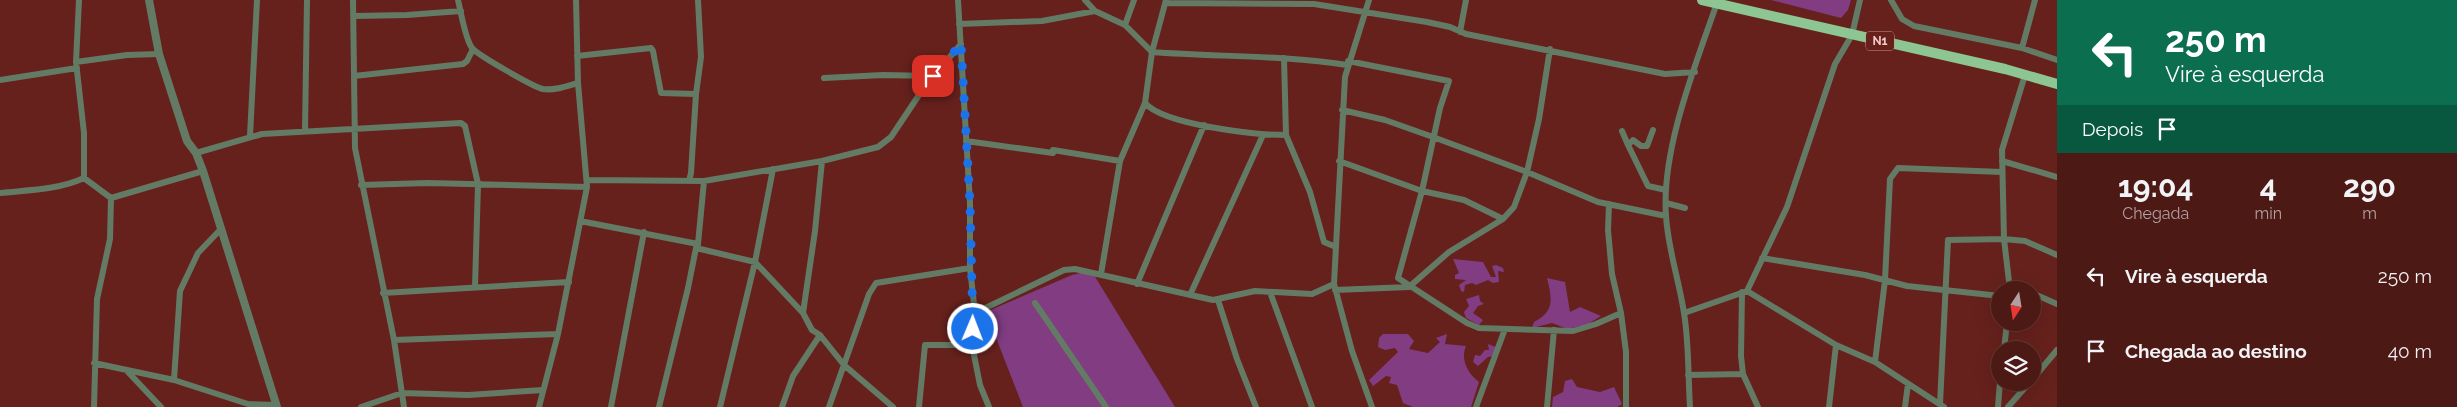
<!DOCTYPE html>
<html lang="pt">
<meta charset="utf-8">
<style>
:root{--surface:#4c1915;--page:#562622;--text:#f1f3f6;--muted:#b2a0a0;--line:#633834}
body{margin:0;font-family:Raleway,sans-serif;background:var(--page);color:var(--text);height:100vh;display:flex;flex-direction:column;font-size:19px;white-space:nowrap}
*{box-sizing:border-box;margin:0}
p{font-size:16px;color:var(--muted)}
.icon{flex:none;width:28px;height:28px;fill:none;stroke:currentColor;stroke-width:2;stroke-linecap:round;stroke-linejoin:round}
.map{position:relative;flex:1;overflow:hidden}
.side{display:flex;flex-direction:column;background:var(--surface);width:400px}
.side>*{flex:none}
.hud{background:#0b6e4f;color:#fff;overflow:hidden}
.needle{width:32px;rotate:192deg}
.fabs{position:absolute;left:1991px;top:281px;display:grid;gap:10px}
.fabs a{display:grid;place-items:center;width:50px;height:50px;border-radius:50%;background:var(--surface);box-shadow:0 5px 20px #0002,0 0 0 1px var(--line);font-size:25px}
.pin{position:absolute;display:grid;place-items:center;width:42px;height:42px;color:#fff;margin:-21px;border-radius:10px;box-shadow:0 2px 8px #0006}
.me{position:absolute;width:55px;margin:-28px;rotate:1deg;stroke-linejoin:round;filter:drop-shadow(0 0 4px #0008)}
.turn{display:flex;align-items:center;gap:18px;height:105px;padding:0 25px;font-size:22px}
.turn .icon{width:65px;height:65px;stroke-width:2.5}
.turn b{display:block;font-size:35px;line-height:42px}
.then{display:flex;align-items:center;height:48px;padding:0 25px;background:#0003;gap:10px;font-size:19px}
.eta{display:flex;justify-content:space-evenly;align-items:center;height:85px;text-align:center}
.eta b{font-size:30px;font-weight:700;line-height:35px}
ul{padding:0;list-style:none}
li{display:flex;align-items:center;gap:15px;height:75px;padding:0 25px}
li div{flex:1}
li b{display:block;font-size:19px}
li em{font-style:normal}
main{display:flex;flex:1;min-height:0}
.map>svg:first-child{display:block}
</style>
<main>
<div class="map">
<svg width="2057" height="407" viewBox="0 0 2057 407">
<rect width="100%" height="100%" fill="#66211c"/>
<path fill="#813c82" d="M1771 0H1851L1848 10 1841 18Z
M1453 259 1483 262 1491 277H1496L1492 266 1496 265 1503 268 1504 272 1498 271 1499 282 1493 283 1488 280 1476 285 1472 283 1465 285 1464 292 1461 291 1459 285 1466 280 1455 279V275L1459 273Z
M1085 272 1094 275 1175 407H1023L986 312 1072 275Z
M1547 278 1565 282 1570 312 1580 307 1601 316 1588 324 1568 329 1552 323 1532 328 1534 322C1555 311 1552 299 1547 278Z
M1479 295 1480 301 1484 304 1478 306 1473 313 1483 320 1479 325 1466 318 1464 312 1469 306 1466 299Z
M1383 334H1408L1414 341 1409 349 1428 353 1440 342 1436 338 1447 334 1445 344 1466 346C1460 359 1468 374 1479 382L1471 407H1413L1403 403 1397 385 1389 383 1391 377 1386 376 1373 386 1369 380 1398 352 1395 348 1385 350 1378 347 1379 338Z
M1488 344 1496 347 1494 356 1488 357 1478 366 1473 362 1475 355 1480 356 1485 350H1489Z
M1572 379 1577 387 1600 392 1614 387 1622 404 1617 407H1552L1553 397 1563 392 1565 381Z"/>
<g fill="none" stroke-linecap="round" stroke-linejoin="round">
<path stroke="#637b65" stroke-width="6" d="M79 0 76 62 84 133V178
M353 0 355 148 394 340 404 407
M458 0C461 12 465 39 472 48 479 56 534 87 543 89 555 91 567 86 578 83
M958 0 970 203V268L975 313 972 345 980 385 989 407
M1085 0 1095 11 1125 25 1152 52C1217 57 1283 55 1347 65
M1369 0 1345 77 1334 284 1352 351 1372 407
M1891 0 1902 19 1914 26 2022 48 2035 0
M1166 3 1314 4 1427 22 1450 27 1466 34 1665 74 1695 72
M354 16 407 15 461 11
M959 24 1042 21 1095 11
M1125 25 1134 0
M1460 32 1466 0
M2022 48 2057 60
M577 56 651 48 653 51 661 93 696 94
M1284 58 1286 135 1310 192 1324 242 1336 247
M1348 61 1449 81 1440 108 1422 191 1398 278 1467 323 1479 328 1573 331 1596 324 1621 313
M76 62 127 55 159 54
M354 76 463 64 467 61 473 49
M824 78 883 75 933 76
M0 80 77 68
M1145 103C1164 125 1256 135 1286 135
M1342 110 1385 120 1433 137 1527 172 1598 202 1666 216
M1653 130 1647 146H1641L1633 140 1628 145 1648 186 1666 190
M305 131 307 0
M1622 131 1628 145
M250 136 257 0
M966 141 1053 153V150L1120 161
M196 153 262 134 461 123 465 126 478 184 475 287
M1339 161 1422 191 1464 200 1503 219
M2002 161 2057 177
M587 180 704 181 822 161 878 147 891 137 925 86 961 44
M689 181 691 173 696 94 701 57 698 0
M361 185 428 183 587 187
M0 193C28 190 58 190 84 178L111 198 203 171
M1666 203 1685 208
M1609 204 1608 230 1612 274 1621 313 1626 352V407
M580 221 698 244 696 248 755 262 803 313 812 330 820 335 844 365 893 407
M698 244 704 181
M1762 258 1865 275 1907 286 2000 296
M1101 274 1120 161 1145 103 1152 52 1166 0
M1137 284 1204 125
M2010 289 2020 290
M1335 290 1409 287 1449 252 1503 219 1514 207 1527 172 1539 119 1550 49
M2010 290 2004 239 2002 150 2025 75
M1747 291 1787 207 1835 64 1852 35 1860 0
M1270 292 1312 407
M1742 292 1741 356 1743 374 1758 407
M383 293 569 282
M2032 293 2057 304
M1190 295 1263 135
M1218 300 1237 359 1256 407
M1035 303 1106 407
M803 313 815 231 822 161
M975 313 1064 270 1075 269 1213 300 1255 291 1312 294 1334 284
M1684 313 1747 291 1836 345 1875 362 1944 407
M394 340 558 334
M2004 350 2007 322
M1875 362 1885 280 1890 179 1898 168 2002 172
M94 363 174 380 248 404 276 405
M128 372 161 407
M1688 375 1743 374
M174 380 180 291 198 253 220 230
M2032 380 2057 350
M1940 404 1948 240 2004 239 2025 241 2057 255
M94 407 97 299 110 239 111 198
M361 407 402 393 468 395 543 390
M539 407 558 334 587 187 578 83 576 0
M611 407 644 232
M659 407 688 288 696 248
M720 407 755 262 773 169
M782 407 793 376 820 335
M829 407 869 294 876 283 970 268
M919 407 925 345H972
M1476 407 1505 329
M1547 407 1554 330
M1690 407C1688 376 1689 343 1684 313 1679 280 1668 249 1666 216 1661 149 1696 64 1718 0
M1829 407 1836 345
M1905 407 1908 384
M1998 407 2000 382
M2008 407 2030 382"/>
<path stroke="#637b65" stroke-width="8" d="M149 0 159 54 187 141 196 153 203 171 277 407"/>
<path stroke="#8dc692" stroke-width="10" d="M1702 0 2005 69 2057 84"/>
</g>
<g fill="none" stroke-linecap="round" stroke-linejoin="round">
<path stroke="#1a73e8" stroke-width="9" stroke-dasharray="0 16.2" d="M933 76 961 44 970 203 973 329"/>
</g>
<g text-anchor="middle" stroke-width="5" stroke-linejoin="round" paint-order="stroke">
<rect fill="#66211c" stroke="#c99791" stroke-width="1" x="1866" y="31.5" width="28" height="19" rx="4"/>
<g font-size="12" font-weight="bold" fill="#f4c9c3">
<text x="1880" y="45">N1</text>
</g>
</g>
</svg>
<div class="fabs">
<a><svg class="needle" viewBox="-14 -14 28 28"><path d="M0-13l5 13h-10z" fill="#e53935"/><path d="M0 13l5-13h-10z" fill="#b2a0a0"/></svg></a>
<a><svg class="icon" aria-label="layers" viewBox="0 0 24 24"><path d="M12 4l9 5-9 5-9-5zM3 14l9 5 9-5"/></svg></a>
</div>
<div class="pin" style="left:933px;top:76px;background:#d93025"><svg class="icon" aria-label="arrive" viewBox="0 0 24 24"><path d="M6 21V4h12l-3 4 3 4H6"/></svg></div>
<svg class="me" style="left:973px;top:329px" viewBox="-20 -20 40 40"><circle r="17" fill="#1a73e8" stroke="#fff" stroke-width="3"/><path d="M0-11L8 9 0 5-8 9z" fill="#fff"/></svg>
</div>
<section class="side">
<div class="hud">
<div class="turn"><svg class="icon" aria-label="left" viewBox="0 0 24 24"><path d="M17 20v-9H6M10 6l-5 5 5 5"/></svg><div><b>250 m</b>Vire à esquerda</div></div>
<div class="then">Depois<svg class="icon" aria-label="arrive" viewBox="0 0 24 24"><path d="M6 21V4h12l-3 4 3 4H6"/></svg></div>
</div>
<div class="eta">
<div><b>19:04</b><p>Chegada</p></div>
<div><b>4</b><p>min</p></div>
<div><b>290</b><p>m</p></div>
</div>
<ul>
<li><svg class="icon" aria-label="left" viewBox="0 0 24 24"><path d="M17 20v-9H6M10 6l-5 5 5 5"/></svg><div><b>Vire à esquerda</b></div><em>250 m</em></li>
<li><svg class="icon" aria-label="arrive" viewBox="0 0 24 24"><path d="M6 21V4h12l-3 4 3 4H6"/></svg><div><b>Chegada ao destino</b></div><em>40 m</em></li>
</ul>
</section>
</main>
